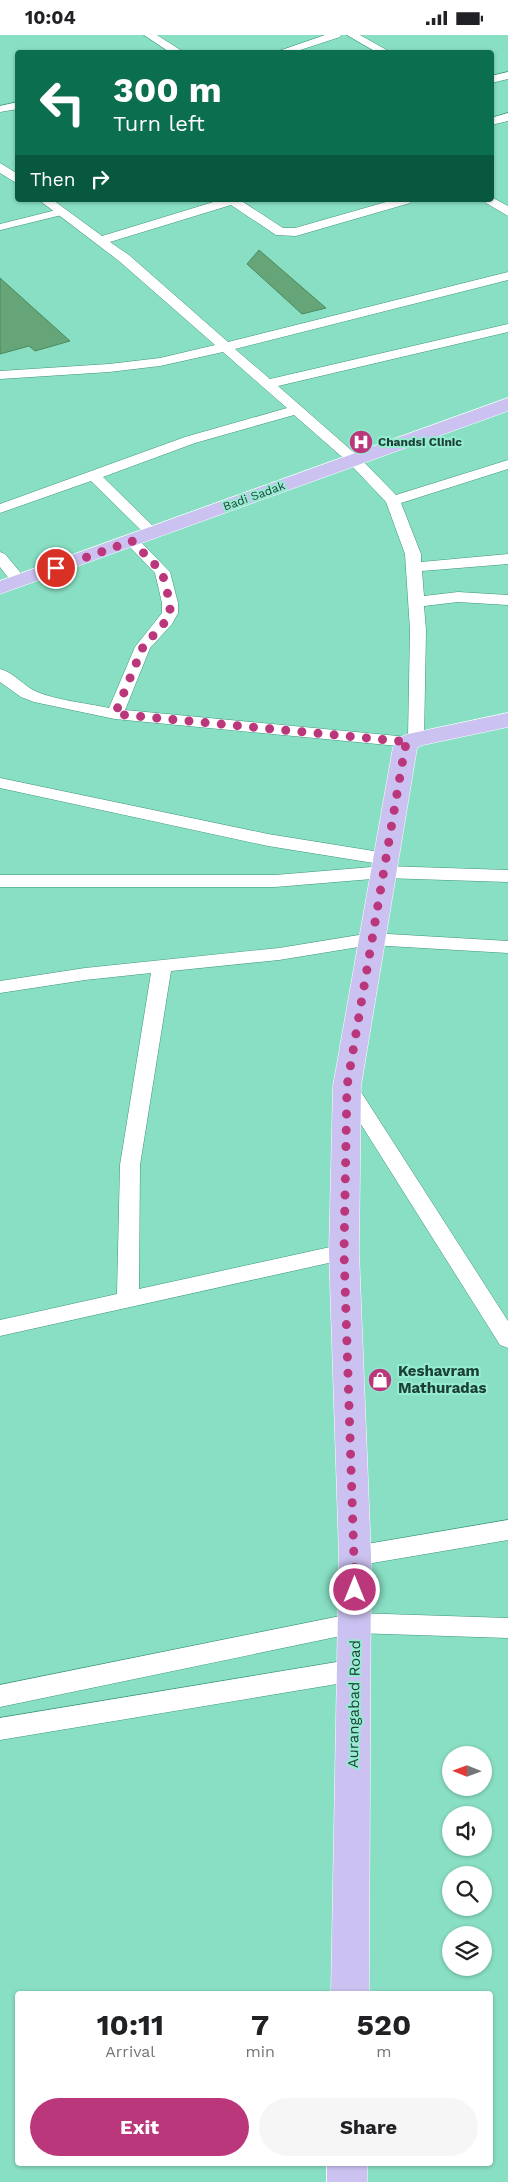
<!DOCTYPE html>
<style>
:root{--surface:#fff;--page:#f6f6f6;--text:#202124;--muted:#757577;--accent:#bb377c}
body{margin:0;font-family:"Work Sans",sans-serif;background:var(--page);color:var(--text);height:100vh;display:flex;flex-direction:column;font-size:19px;white-space:nowrap}
*{box-sizing:border-box;margin:0}
p{font-size:16px;color:var(--muted)}
.icon{flex:none;width:28px;height:28px;fill:none;stroke:currentColor;stroke-width:2;stroke-linecap:round;stroke-linejoin:round}
.map{position:relative;flex:1;overflow:hidden}
.sheet{position:absolute;left:15px;top:1956px;width:478px;height:175px;display:flex;flex-direction:column;background:var(--surface);border-radius:5px;box-shadow:0 1px 4px #0004}
.sheet>*{flex:none}
.hud{position:absolute;left:15px;top:15px;width:479px;height:152px;border-radius:5px;box-shadow:0 1px 4px #0004;background:#0b6e4f;color:#fff;overflow:hidden}
.needle{width:32px;rotate:271deg}
.tools{position:absolute;left:442px;top:1711px;display:grid;gap:10px}
.tools a{display:grid;place-items:center;width:50px;height:50px;border-radius:50%;background:var(--surface);box-shadow:0 1px 4px #0004;font-size:25px}
.pin{position:absolute;display:grid;place-items:center;width:42px;height:42px;color:#fff;margin:-21px;border:2px solid #fff;border-radius:50%;box-shadow:0 1px 5px #0007}
.me{position:absolute;width:55px;margin:-28px;rotate:0deg;stroke-linejoin:round;filter:drop-shadow(0 0 4px #0008)}
.turn{display:flex;align-items:center;gap:18px;height:105px;padding:0 15px;font-size:22px}
.turn .icon{width:65px;height:65px;stroke-width:2.5}
.turn b{display:block;font-size:35px;line-height:42px}
.then{display:flex;align-items:center;height:48px;padding:0 15px;background:#0003;gap:10px;font-size:19px}
.eta{display:flex;justify-content:space-evenly;align-items:center;height:85px;text-align:center}
.eta b{font-size:30px;font-weight:700;line-height:35px}
.action{display:flex;gap:10px;margin-top:auto;padding:10px 15px}
.action a{flex:1;height:58px;border-radius:30px;background:var(--accent);color:#fff;font-size:20px;font-weight:700;line-height:58px;text-align:center}
.action a+a{background:var(--page);color:var(--text)}
.status{display:flex;justify-content:space-between;align-items:center;height:35px;padding:0 25px;background:var(--surface);direction:ltr}
.status svg{height:14px;fill:currentColor}
.map>svg:first-child{display:block}
</style>
<div class="status"><b>10:04</b><svg viewBox="0 0 49 12"><path d="M0 12V9h3v3zM5 12V6h3v6zM10 12V3h3v9zM15 12V0h3v12zM26 1h20v11H26zM47 4h2v5h-2z"/></svg></div>
<div class="map">
<svg width="508" height="2147" viewBox="0 0 508 2147">
<rect width="100%" height="100%" fill="#89dfc4"/>
<path fill="#66a578" stroke="#4c8a5f" d="M259 215 326 273 302 279 247 229Z
M0 243 70 306 35 316 29 311 0 319Z"/>
<g fill="none" stroke-linecap="round" stroke-linejoin="round">
<g stroke="#3e957d" stroke-width="7">
<path id="lane" d="M0 192 61 177"/>
</g>
<g stroke="#3e957d" stroke-width="1">
<path id="street" d="M144 0H157L185 18H171Z
M325 0H341L340 2 291 18H273Z
M347 0H360L392 18H378Z
M508 37V44L491 48V41Z
M18 67V74L0 77V71Z
M508 78V86L491 90V83Z
M0 128 18 139V149L0 138Z
M491 162 508 171V181L486 168 484 165H491Z
M39 165H53L102 201 220 165H240L283 193H295L393 165H412L410 168 296 201 276 200 231 170 110 207 129 220 228 307 508 237V245L235 314 270 344 508 289V297L278 351 359 422 396 460 508 425V434L401 468 421 519V527L508 519V529L422 536 424 561 458 557 508 560V570L458 567 424 571 426 595 424 704 422 708 409 712 115 684 34 667 21 662 0 647V634C13 637 22 649 33 655 53 665 86 668 109 673L135 612 162 578V568L155 538 124 506 127 503H137L170 537 178 568V578L172 589 150 613 125 675 408 702 410 595 405 519 386 467 349 428 294 380 195 408 103 442 157 495 160 498 157 501H147L91 446 0 478V469L185 402 287 373 223 317 160 331 109 337 0 344V336L109 329 160 323 215 310 119 226Z
M0 517 5 519 25 543 27 546 25 549H13L0 532Z
M0 743 268 799 386 818 392 820 395 824 392 828 386 830 268 811 0 753Z
M384 831 508 835V847L384 843 275 852H0V840H275Z
M371 898 508 906V918L371 910 279 925 171 936 140 1130 139 1254 344 1209 351 1211 355 1217 351 1223 0 1301V1285L117 1259 120 1130 151 938 85 945 0 958V946L85 933 279 913Z
M347 1044 354 1046 508 1286V1313L500 1310 340 1056 337 1051 340 1046Z
M508 1485V1505L355 1531 347 1528 343 1521 347 1514 355 1511Z
M355 1578 508 1583V1603L355 1598 0 1672V1650Z
M355 1624 364 1627 367 1635 364 1643 355 1646 0 1705V1683Z"/>
</g>
<g stroke="#fff" stroke-width="1">
<path id="primary" d="M508 363V376L0 559V546Z
M508 678V692L423 710 417 713 361 1051 359 1217 371 1521 369 1959H331L339 1521 329 1217 333 1051 393 712 401 702 408 699Z
M327 2129H367V2147H327Z"/>
</g>
<use href="#lane" stroke="#fff" stroke-width="6"/>
<use href="#street" fill="#fff" fill-rule="evenodd"/>
<use href="#primary" fill="#ccc2f2" fill-rule="evenodd"/>
</g>
<g fill="none" stroke-linecap="round" stroke-linejoin="round">
<path stroke="#bb377c" stroke-width="9" stroke-dasharray="0 16.2" d="M56 533 132 506 162 537 170 568V578L166 586 143 612 115 679 409 707 405 712 347 1051 344 1217 355 1555"/>
</g>
<defs>
<g id="hospital-disc" transform="scale(1.25)"><circle r="9.5" fill="#bb377c" stroke="#96ecd1"/><path d="M-5-5h3v3.5h4V-5h3V5h-3V1.5h-4V5h-3Z" fill="#fff"/></g>
<g id="shop-disc" transform="scale(1.25)"><circle r="9.5" fill="#bb377c" stroke="#96ecd1"/><path d="M-5-2.5h2.3a2.7 3.5 0 0 1 5.4 0H5L5.5 6h-11ZM-1.5-2.5h3a1.5 2.3 0 0 0-3 0Z" fill="#fff"/></g>
</defs>
<g fill-rule="evenodd">
<use href="#hospital-disc" x="361" y="407"/>
<use href="#shop-disc" x="380" y="1345"/>
</g>
<g text-anchor="middle" stroke-width="4" stroke-linejoin="round" paint-order="stroke">
<g font-size="12" font-weight="bold" fill="#1b3f35" stroke="#96ecd1" text-anchor="start">
<text x="378" y="411">Chandsi Clinic</text>
</g>
<g font-size="12" fill="#1b3f35" stroke="#96ecd1">
<text transform="translate(254 461) rotate(-20)" y="4">Badi Sadak</text>
</g>
<g font-size="15" font-weight="bold" fill="#1b3f35" stroke="#96ecd1" text-anchor="start">
<text x="398" y="1341">Keshavram<tspan x="398" dy="17">Mathuradas</tspan></text>
</g>
<g font-size="15" fill="#1b3f35" stroke="#96ecd1">
<text transform="translate(354 1669) rotate(-89)" y="5">Aurangabad Road</text>
</g>
</g>
</svg>
<div class="tools">
<a><svg class="needle" viewBox="-14 -14 28 28"><path d="M0-13l5 13h-10z" fill="#e53935"/><path d="M0 13l5-13h-10z" fill="#757577"/></svg></a>
<a><svg class="icon" aria-label="sound" viewBox="0 0 24 24"><path d="M4 9h4l5-4v14l-5-4H4zM17 9q2 3 0 6"/></svg></a>
<a><svg class="icon" aria-label="search" viewBox="0 0 24 24"><circle cx="10" cy="10" r="6"/><path d="M15 15l6 6"/></svg></a>
<a><svg class="icon" aria-label="layers" viewBox="0 0 24 24"><path d="M12 4l9 5-9 5-9-5zM3 14l9 5 9-5"/></svg></a>
</div>
<div class="pin" style="left:56px;top:533px;background:#d93025"><svg class="icon" aria-label="arrive" viewBox="0 0 24 24"><path d="M6 21V4h12l-3 4 3 4H6"/></svg></div>
<svg class="me" style="left:355px;top:1555px" viewBox="-20 -20 40 40"><circle r="17" fill="#bb377c" stroke="#fff" stroke-width="3"/><path d="M0-11L8 9 0 5-8 9z" fill="#fff"/></svg>
<div class="hud">
<div class="turn"><svg class="icon" aria-label="left" viewBox="0 0 24 24"><path d="M17 20v-9H6M10 6l-5 5 5 5"/></svg><div><b>300 m</b>Turn left</div></div>
<div class="then">Then<svg class="icon" aria-label="right" viewBox="0 0 24 24"><path d="M7 20v-9h11M14 6l5 5-5 5"/></svg></div>
</div>
<section class="sheet">
<div class="eta">
<div><b>10:11</b><p>Arrival</p></div>
<div><b>7</b><p>min</p></div>
<div><b>520</b><p>m</p></div>
</div>
<div class="action"><a>Exit</a><a>Share</a></div>
</section>
</div>
